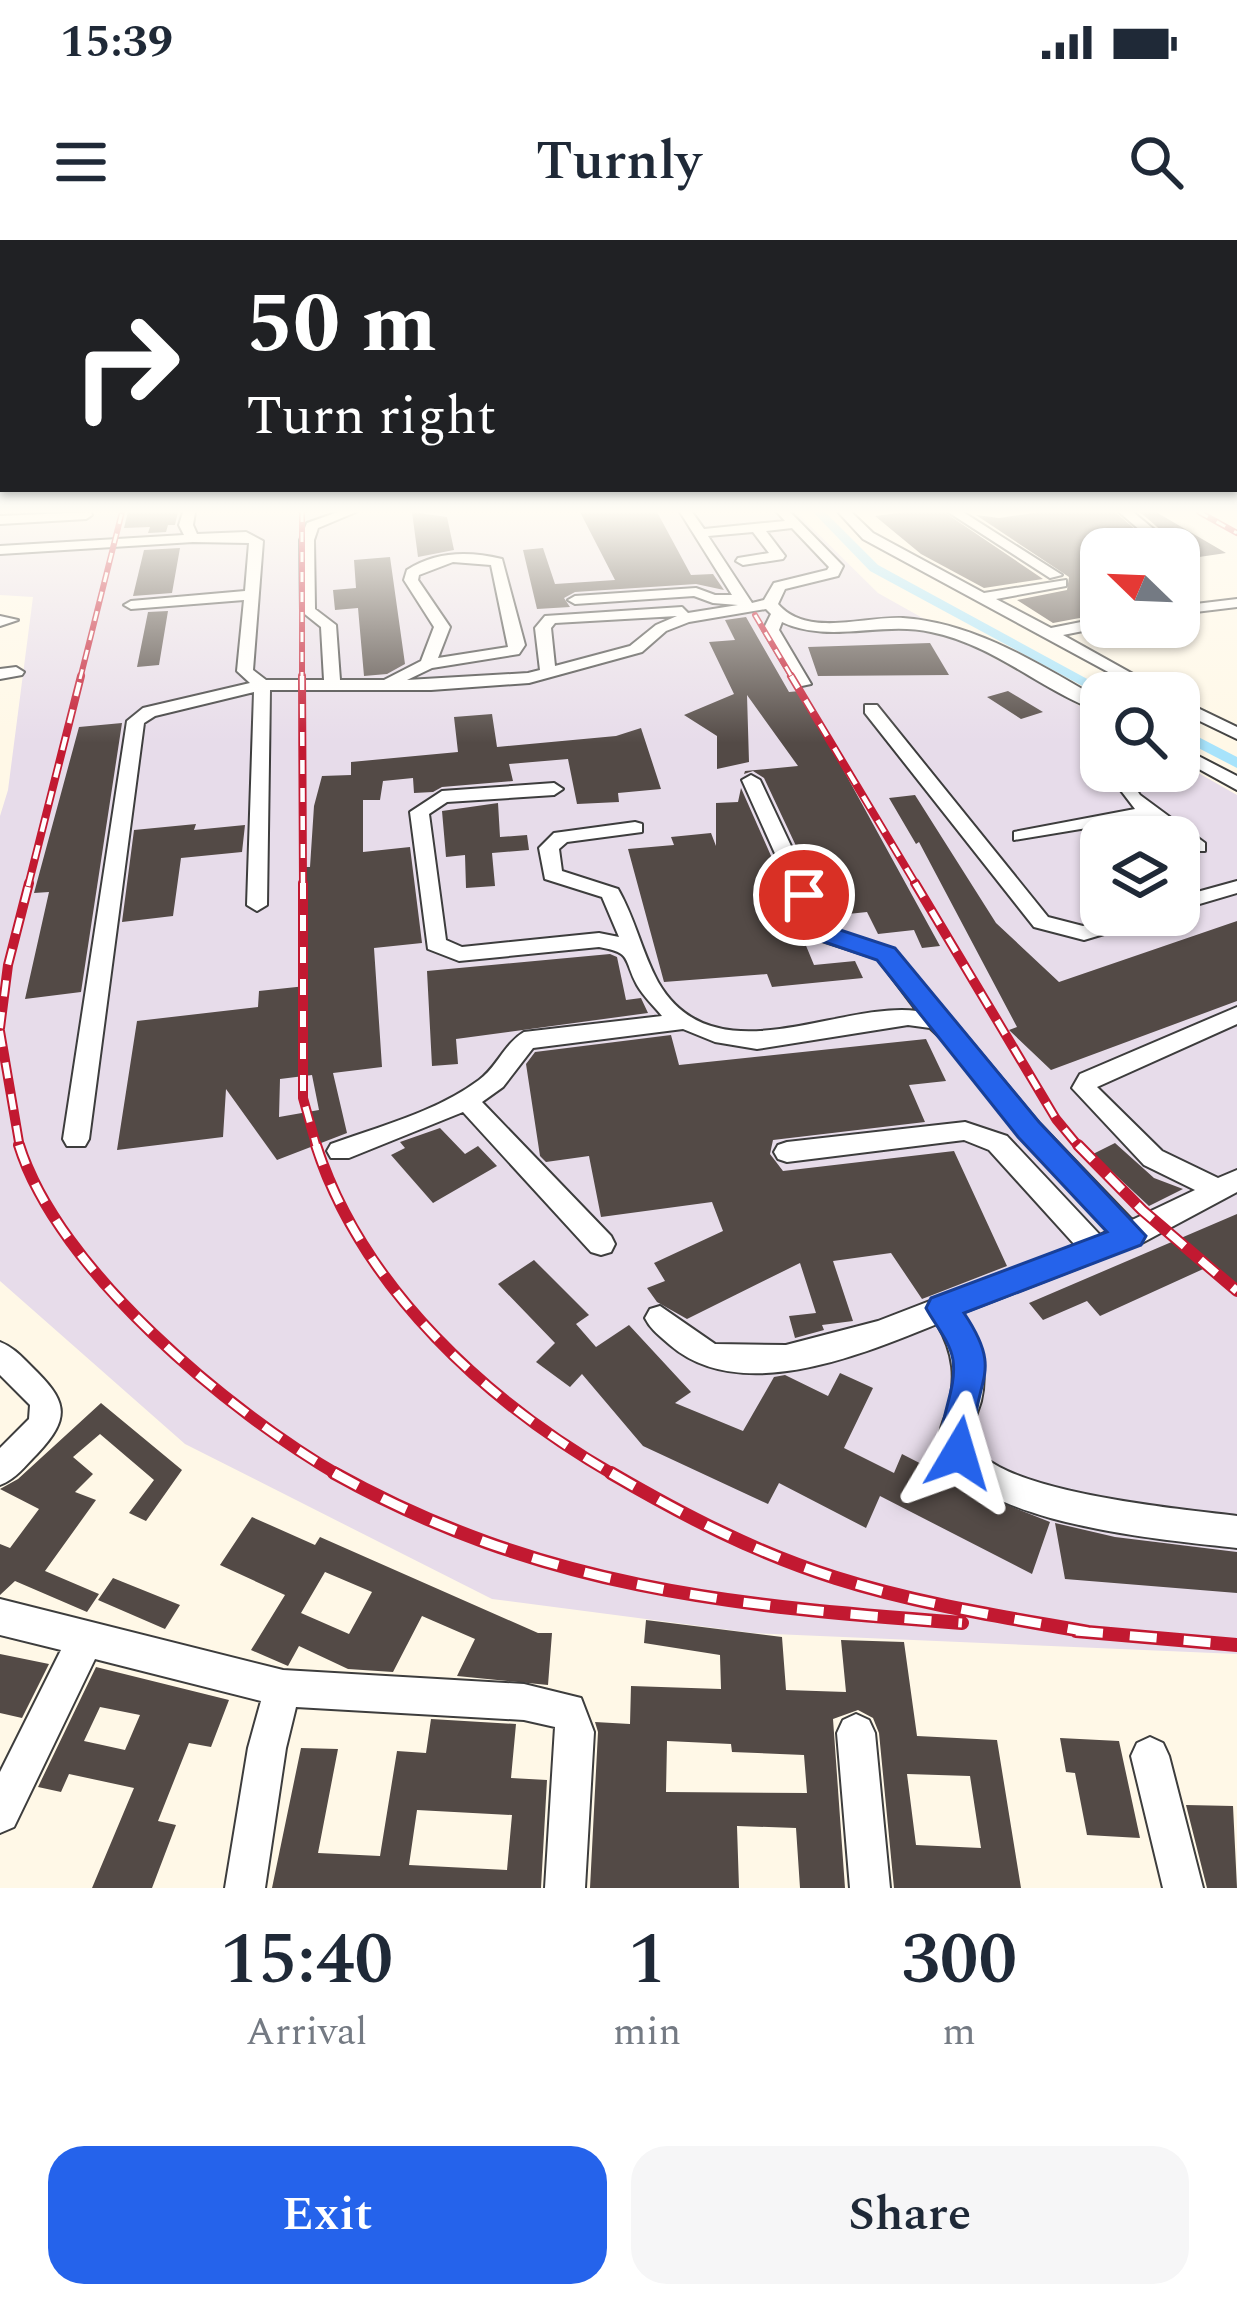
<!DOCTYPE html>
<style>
:root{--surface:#fff;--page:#f6f6f7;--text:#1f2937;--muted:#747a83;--accent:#2563eb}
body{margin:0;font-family:Spectral,serif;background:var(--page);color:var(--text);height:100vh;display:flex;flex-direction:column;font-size:45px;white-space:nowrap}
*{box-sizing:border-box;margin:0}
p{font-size:39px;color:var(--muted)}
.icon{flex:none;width:66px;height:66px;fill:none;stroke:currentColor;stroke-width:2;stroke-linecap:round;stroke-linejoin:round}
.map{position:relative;height:1648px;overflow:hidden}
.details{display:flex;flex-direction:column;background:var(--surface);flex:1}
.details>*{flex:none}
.top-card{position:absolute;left:0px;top:0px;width:1239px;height:252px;box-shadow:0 3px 9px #0004;background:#202124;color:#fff;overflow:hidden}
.needle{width:78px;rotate:293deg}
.fabs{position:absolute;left:1080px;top:288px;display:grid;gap:24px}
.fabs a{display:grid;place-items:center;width:120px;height:120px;border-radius:24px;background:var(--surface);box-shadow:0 3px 9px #0004;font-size:60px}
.pin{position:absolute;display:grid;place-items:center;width:102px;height:102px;color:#fff;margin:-51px;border:6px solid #fff;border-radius:50%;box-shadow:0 3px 12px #0007}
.me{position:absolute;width:132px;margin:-66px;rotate:7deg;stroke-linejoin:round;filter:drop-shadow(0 0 9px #0008)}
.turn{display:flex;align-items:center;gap:42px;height:252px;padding:0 48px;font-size:54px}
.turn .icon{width:156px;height:156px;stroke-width:2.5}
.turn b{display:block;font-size:84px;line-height:102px}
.eta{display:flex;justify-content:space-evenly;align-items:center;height:204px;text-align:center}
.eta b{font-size:72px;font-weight:600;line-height:84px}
.cta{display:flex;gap:24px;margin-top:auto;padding:24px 48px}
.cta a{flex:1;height:138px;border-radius:36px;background:var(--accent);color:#fff;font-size:48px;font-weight:600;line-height:138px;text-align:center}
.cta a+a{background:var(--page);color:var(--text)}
.status{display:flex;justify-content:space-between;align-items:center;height:84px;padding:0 60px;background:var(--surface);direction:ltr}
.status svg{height:33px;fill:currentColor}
header{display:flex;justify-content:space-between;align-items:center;height:156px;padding:0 48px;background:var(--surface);font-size:54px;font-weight:600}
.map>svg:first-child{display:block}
</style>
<div class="status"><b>15:39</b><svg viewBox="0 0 49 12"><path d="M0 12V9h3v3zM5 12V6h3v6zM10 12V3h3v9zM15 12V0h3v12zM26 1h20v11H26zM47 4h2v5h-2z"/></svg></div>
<header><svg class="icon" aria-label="menu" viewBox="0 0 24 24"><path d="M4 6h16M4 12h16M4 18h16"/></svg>Turnly<svg class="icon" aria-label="search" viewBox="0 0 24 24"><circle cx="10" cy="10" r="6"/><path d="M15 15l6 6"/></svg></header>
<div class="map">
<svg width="1237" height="1648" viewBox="0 0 1237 1648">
<rect width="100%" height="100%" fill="#fff8e7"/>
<path fill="#e7dcea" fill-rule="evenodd" d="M0 272H796L878 353 1101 478V531H1179V522L1237 555V1414L753 1393 492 1359 185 1204 0 1041V576L8 550 33 357 0 355ZM1101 597H1179V675H1101Z"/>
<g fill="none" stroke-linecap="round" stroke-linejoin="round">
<path fill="#a7e3fb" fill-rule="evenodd" d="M813 272H825L878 325 1113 453H1101V456L870 331Z
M1179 487 1237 517V528L1179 498Z"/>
</g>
<path fill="#534a46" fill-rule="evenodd" d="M128 272H178L175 285H168L166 292 148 293 150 287 124 288Z
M412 272 447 277 454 310 418 317Z
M580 272H657L691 335 713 334 724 350 696 344 575 352 564 358 570 367 537 369 523 310 543 308 555 344 615 340Z
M906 272H944L1043 339 984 348 921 314 875 276Z
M1041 272H1115L1157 308 1172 300 1140 272H1156L1226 313 1179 320V309H1101V374L1053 383 1017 360 1067 350 1069 337 976 275 999 278Z
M180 308 172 353 133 356 144 310Z
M390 317 405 424 387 434 364 436 358 368 335 370 333 350 356 348 354 320Z
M168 371 159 425 137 427 148 372Z
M746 377 789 452 800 451 940 706 922 708 914 690 878 694 867 672 829 676 764 538 753 531 744 534 745 531 798 526 747 455 749 522 717 529V496L684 475 734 454 709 402 735 400 725 380Z
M930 403 949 435 818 436 808 407Z
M1008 451 1043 472 1021 479 987 457Z
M492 474 497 507 616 496 641 488 661 549 618 553 619 562 577 564 568 519 509 524 513 541 442 547 433 552 414 553 413 538 383 541 380 560H363V612L410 607 422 703 374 708 382 827 333 833 347 893 277 920 226 849 223 897 117 910 137 781 258 767 259 751 306 746V627H310L314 566 322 536 351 535V522L458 512 454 477ZM312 835 319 870 279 877 280 839Z
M122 483 81 752 25 759 49 652 34 653 79 487Z
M741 548 799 679H795L814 725 855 721 863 738 772 747 767 734 664 742 628 609 674 605 671 597 711 593 716 606V563L738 562Z
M915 555 996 683 1059 742 1237 681V761L1051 830 1009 790 1017 787 919 602 916 604 889 558Z
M498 563 500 597 527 595 529 610 492 613 495 646 466 648 465 615 446 617 442 571Z
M196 584 194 590 245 585 242 612 181 618 173 676 122 682 134 590Z
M610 714 617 717 626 760 641 758 648 773 456 799 458 824 432 826 427 731Z
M671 795 679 825 926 799 946 841 909 845 925 882 773 900 770 914 783 931 954 911 1007 1026 922 1059 891 1013 833 1021 853 1081 822 1085 824 1090 795 1098 789 1076 816 1073 800 1023 687 1079 657 1062 647 1048 665 1041 654 1023 723 991 712 962 601 977 589 916 546 922 540 916 526 824 535 812Z
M440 888 465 914 478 906 497 926 433 963 391 915 405 908 400 902Z
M1115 903 1154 938 1183 949 1149 966 1093 914Z
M1237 974V1044L1212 1025 1100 1076 1087 1061 1043 1080 1029 1063Z
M534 1020 589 1075 576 1084 596 1107 629 1085 691 1152 675 1163 743 1191 774 1137 785 1135 828 1156 840 1133 873 1148 844 1208 894 1233 902 1214 980 1254 1050 1282 1032 1334 880 1256 866 1288 779 1243 768 1264 643 1206 582 1134 570 1147 536 1122 555 1103 498 1044Z
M101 1163 182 1230 146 1281 129 1273 154 1240 100 1194 73 1217 93 1234 75 1252 96 1260 45 1331 99 1354 87 1372 15 1341 0 1355V1304L10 1308 39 1269 0 1249 18 1239Z
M252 1277 315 1305 320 1297 538 1393H552L548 1445 457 1436 475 1399 422 1376 393 1432 348 1429 299 1406 288 1426 251 1410 285 1355 220 1325ZM325 1332 372 1352 349 1394 301 1373Z
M1055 1283 1115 1297 1237 1312V1353L1065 1339Z
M113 1338 180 1365 165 1389 98 1360Z
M646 1380 782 1397 786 1450 846 1452 841 1400 904 1402 917 1496 997 1500 1021 1648H894L879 1493 873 1478 858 1470 833 1479 845 1648H800L796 1588 737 1586 739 1648H590L598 1492 595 1482 630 1484 631 1446 721 1449 720 1415 644 1403ZM667 1501 731 1504 732 1512 804 1515 807 1553 666 1552ZM907 1534 970 1536 981 1608 916 1605Z
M0 1414 49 1424 22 1478 0 1473Z
M96 1427 229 1460 211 1507 189 1503 158 1581 176 1585 152 1648H92L134 1548 69 1534 61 1552 38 1547ZM100 1467 140 1475 125 1510 84 1501Z
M431 1479 516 1484 511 1538 547 1540 541 1648H272L301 1508 338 1509 318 1613 380 1616 397 1511 426 1513ZM417 1570 512 1575 507 1630 409 1625Z
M1060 1498 1119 1501 1140 1598 1087 1595 1075 1533 1066 1532Z
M1186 1565 1233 1566 1237 1648H1207Z"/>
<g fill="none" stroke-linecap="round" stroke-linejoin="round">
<g stroke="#3d3d3d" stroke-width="4">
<path id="minor" d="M91 272 92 275 86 279 0 284V276Z
M183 272H195L193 285 197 294 246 292 263 301 253 430 266 440H324L321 387 301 371 300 300 307 283 338 272H356L318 288 314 300 315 369 336 385 340 440H384L421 421 434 387 404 340 407 330C436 311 469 311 502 319L525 405 519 414 432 428 407 440 528 433 540 430 535 388 545 376 682 367 688 373 738 365 713 363 694 356 575 364 568 360 575 356 696 348 715 355H732L680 272H692L704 289 785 281 777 272H790L843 326 838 336 785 349 778 364C808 398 863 376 903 378 976 383 1040 425 1101 460V472C1042 451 995 405 931 392 882 381 828 404 782 382L779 390 811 444 797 447 763 390 771 374 766 369 689 382 666 391 642 412 529 443 431 450H270L267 665 257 671 247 665 254 452 155 476 144 483 89 899 85 906H67L63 899 127 481 143 468 250 443 237 431 244 360 131 369 124 365 131 361 245 351 249 303 193 302 0 314V306L184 295 179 285ZM792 288 829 327 827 330 774 343 764 360 752 363 708 296 753 292 769 313 738 318 736 321 743 325 783 319 785 316 766 291ZM453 322 491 325 508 407 438 418 450 387 418 340 419 335ZM677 376 656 385 630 406 555 426 551 388 555 383Z
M838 272H851L873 293 984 353 1066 340V346L996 359 1051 388 1101 378 1103 387 1063 395 1167 453H1147L863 299Z
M948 272H963L1062 335 1050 338Z
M1119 272H1133L1168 301 1156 304Z
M1237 359V367L1179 374V366Z
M0 376 18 380 0 386Z
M16 427 24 432 22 435 0 439V429Z
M1179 459 1237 487V499L1179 471Z
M865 465H877L1048 677 1083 686 1121 675H1155L1151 680 1084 700 1034 687 865 473Z
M1179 506 1237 536V550L1179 518Z
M1106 531H1124L1140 555 1205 603V611H1191L1179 602V597H1172L1147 578 1014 600V592L1135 569Z
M751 535 760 540 830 689 894 709 1038 882 1132 980 1195 950 1144 925 1072 848 1080 834 1237 767V784L1097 847 1162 911 1218 938 1237 930V952L1140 1004 962 1073C978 1101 989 1128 981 1161 978 1172 971 1185 972 1197 977 1252 1192 1270 1237 1276V1308C1169 1300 951 1284 940 1198 939 1190 944 1179 947 1172 957 1139 954 1113 937 1084 863 1114 741 1166 670 1105 661 1097 651 1090 645 1078L650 1069 660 1066 715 1104 786 1105 878 1081 1075 1005 989 910 964 900 787 922 778 919 774 912 778 905 787 902 965 882 1007 896 1100 995 1108 991 1020 896 960 816 930 788 908 785 757 809 715 802 683 789 533 808 503 847 482 862 611 996 615 1004 611 1012 601 1015 591 1012 463 872 349 918H331L327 911 331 904C380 886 436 872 479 840 497 827 504 804 524 792L662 776C654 766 643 756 637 745 623 719 633 713 599 707L459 721 428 709 410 572 442 551 554 543 563 549 554 555 447 562 429 574 446 700 462 707 599 693 619 697 602 657 545 639 539 608 554 593 635 582 642 584V592L567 602 559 609 562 631 618 649C635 678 642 713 658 742 714 839 838 761 917 771L878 719 813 698 742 540Z
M1237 641V653L1179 670V657Z
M0 1102C13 1107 21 1116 31 1126 66 1160 73 1176 37 1214 25 1226 16 1239 0 1245V1208L29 1179 30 1165 0 1135Z
M0 1359 283 1430 524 1444 581 1458 594 1492 585 1648H545L555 1487 524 1480 296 1467 286 1508 265 1648H225L248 1508 261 1461 95 1419 14 1587 0 1593V1532L61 1410 0 1395Z
M856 1474 869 1480 875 1493 890 1648H850L837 1493 843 1480Z
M1150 1497 1163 1503 1169 1516 1203 1648H1163L1131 1516 1137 1503Z"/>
</g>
<use href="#minor" fill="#fff" fill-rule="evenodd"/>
<g stroke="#c21931" stroke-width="6">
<path id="rail-far4" d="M302 272V439
M1199 272 1237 293
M755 375 793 439
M80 439 122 272"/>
</g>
<g stroke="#c21931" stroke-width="8">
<path id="rail-far3" d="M302 436 303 646
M791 436 917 646
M28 646 81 436"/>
</g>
<g stroke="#c21931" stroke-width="10">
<path id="rail-far2" d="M303 643V858L317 908
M915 643 1056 879 1080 908
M0 788 8 725 29 643
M0 791 20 908"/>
</g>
<g stroke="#c21931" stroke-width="12">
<path id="rail-far1" d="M19 905C58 1030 229 1172 340 1236
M316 905C362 1048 488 1163 616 1236
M1078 905 1142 970 1237 1051"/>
</g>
<g stroke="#c21931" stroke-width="14">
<path id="rail" d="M334 1233C541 1348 732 1366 962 1383
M611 1233C683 1275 756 1313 836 1338 918 1364 1004 1377 1088 1392
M1076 1391 1237 1405"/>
</g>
<use href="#rail-far4" stroke="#fff" stroke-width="3" stroke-dasharray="10" stroke-linecap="butt"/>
<use href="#rail-far3" stroke="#fff" stroke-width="4.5" stroke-dasharray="14" stroke-linecap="butt"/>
<use href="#rail-far2" stroke="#fff" stroke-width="6" stroke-dasharray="16" stroke-linecap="butt"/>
<use href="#rail-far1" stroke="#fff" stroke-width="8" stroke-dasharray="21" stroke-linecap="butt"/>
<use href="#rail" stroke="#fff" stroke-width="9" stroke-dasharray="27" stroke-linecap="butt"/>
</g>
<linearGradient id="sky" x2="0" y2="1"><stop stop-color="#8ec7f0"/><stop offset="0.54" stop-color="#fffcf4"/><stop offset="1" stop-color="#fffcf4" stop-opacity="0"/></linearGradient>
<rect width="1237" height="503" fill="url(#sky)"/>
<path fill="#2563eb" stroke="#184099" stroke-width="3" d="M804 648 815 655 831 687 895 708 1039 882 1146 996 1141 1005 964 1073C1005 1134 974 1138 974 1197 974 1209 978 1212 972 1225L959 1230 947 1225C930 1187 958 1157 953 1120 950 1101 935 1085 926 1068L931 1058 1107 992 1018 897 877 720 813 698 792 655Z"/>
</svg>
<div class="fabs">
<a><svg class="needle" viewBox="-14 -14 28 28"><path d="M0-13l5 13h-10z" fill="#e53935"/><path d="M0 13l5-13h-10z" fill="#747a83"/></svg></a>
<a><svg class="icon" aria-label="search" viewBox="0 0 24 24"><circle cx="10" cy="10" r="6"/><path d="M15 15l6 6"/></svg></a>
<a><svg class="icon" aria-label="layers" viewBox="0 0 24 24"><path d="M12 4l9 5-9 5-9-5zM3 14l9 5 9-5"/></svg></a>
</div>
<div class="pin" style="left:804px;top:655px;background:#d93025"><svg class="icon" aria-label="arrive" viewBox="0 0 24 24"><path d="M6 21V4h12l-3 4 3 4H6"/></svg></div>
<svg class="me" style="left:959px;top:1213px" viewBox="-20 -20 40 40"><path d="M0-17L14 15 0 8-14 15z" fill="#2563eb" stroke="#fff" stroke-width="4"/></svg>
<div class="top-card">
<div class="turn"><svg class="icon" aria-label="right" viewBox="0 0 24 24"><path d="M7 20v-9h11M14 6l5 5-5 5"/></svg><div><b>50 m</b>Turn right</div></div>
</div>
</div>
<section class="details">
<div class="eta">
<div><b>15:40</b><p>Arrival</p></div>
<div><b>1</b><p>min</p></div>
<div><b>300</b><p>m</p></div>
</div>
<div class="cta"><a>Exit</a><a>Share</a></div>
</section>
